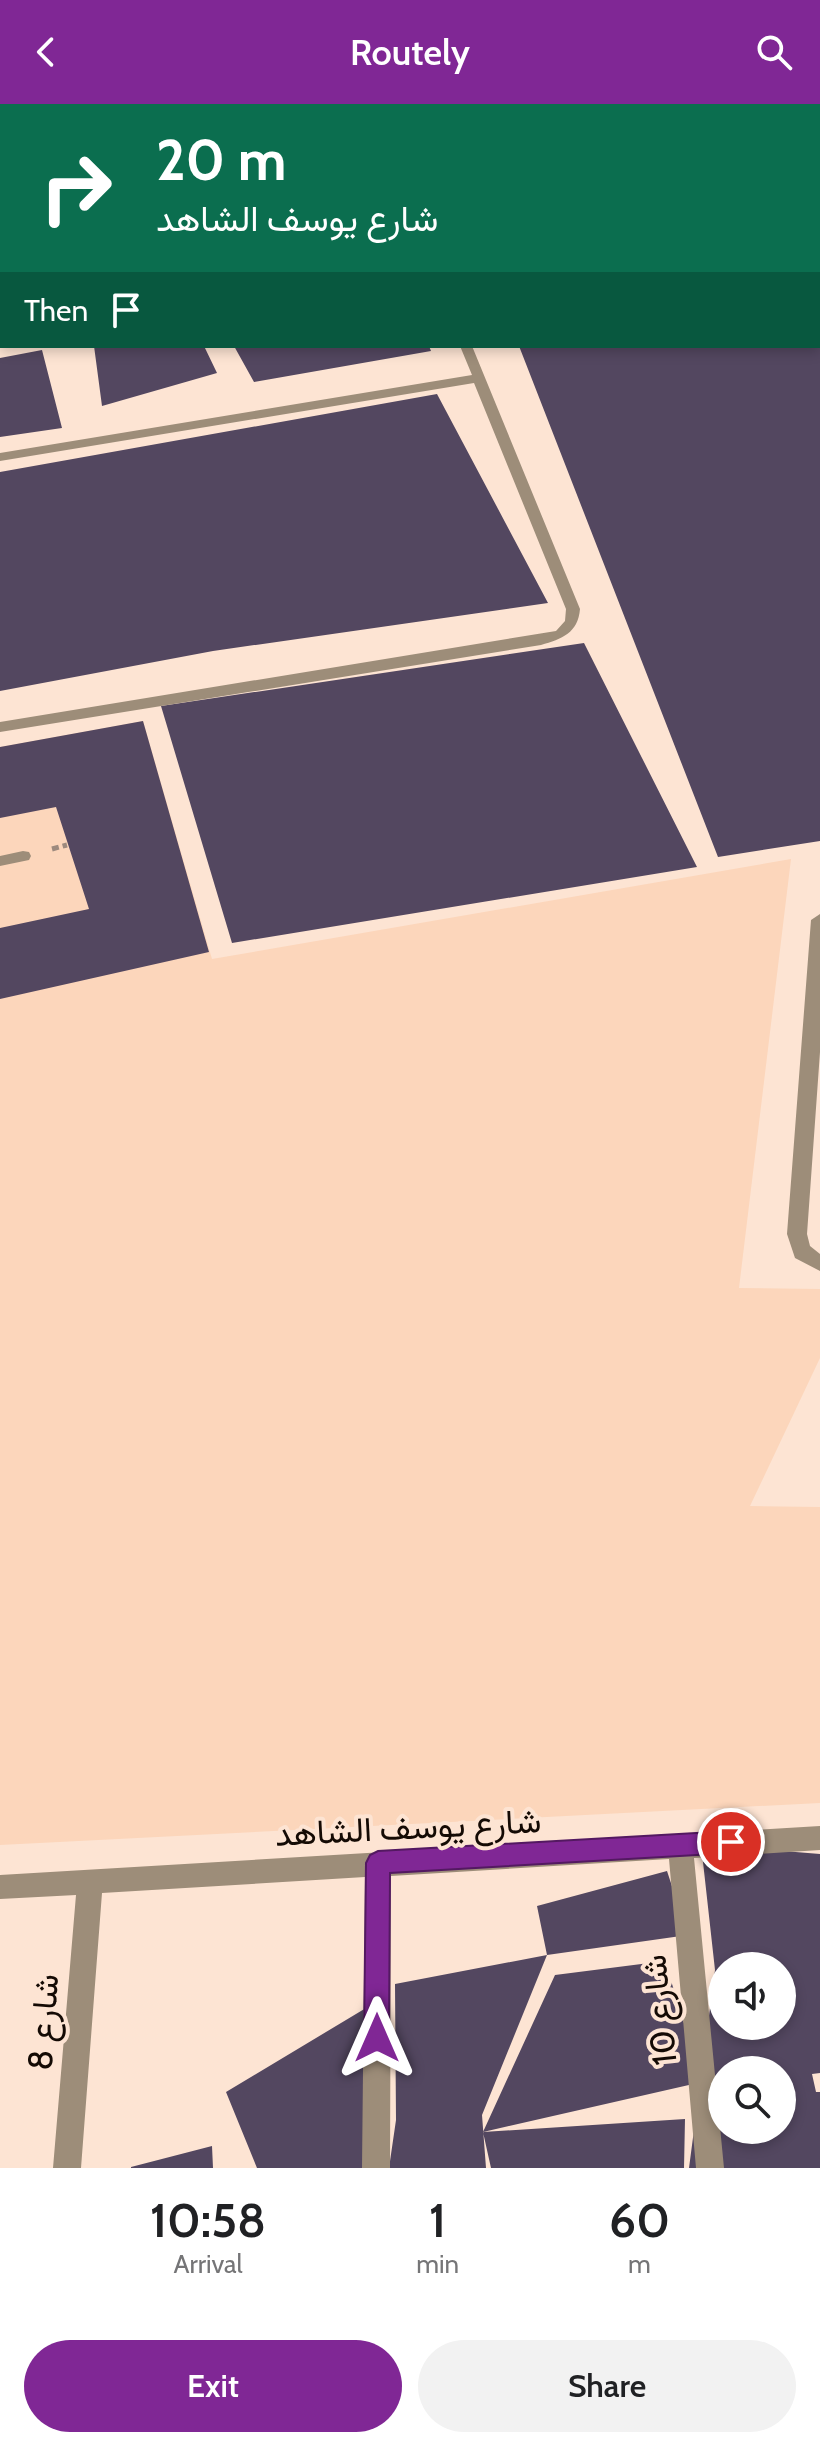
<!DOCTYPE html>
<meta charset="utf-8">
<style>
:root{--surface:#fff;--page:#f2f2f2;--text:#202124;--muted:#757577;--accent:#802795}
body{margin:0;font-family:Cabin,Vazirmatn,sans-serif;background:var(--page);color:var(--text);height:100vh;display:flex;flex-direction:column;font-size:30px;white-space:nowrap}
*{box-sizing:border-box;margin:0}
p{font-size:26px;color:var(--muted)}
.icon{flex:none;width:44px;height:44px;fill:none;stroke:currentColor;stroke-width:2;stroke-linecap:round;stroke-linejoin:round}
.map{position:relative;height:2064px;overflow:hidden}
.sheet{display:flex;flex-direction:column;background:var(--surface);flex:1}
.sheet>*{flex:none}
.banner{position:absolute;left:0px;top:0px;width:820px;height:244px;box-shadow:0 4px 12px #0003;background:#0b6e4f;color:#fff;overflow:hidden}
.buttons{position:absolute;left:708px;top:1848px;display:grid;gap:16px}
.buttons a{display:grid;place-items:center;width:88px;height:88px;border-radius:50%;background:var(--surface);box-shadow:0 4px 12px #0003;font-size:40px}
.pin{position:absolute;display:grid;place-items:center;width:68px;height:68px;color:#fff;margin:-34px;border:4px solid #fff;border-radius:50%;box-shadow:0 2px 8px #0007}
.me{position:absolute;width:88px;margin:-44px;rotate:0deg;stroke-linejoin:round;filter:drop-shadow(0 0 6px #0008)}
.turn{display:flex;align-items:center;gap:28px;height:168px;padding:0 24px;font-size:36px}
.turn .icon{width:104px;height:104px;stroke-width:2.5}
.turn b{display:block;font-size:56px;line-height:68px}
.then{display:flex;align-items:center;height:76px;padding:0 24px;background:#0003;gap:16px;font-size:30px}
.eta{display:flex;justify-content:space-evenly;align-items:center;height:136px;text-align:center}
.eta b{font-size:48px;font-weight:600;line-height:56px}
.button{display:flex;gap:16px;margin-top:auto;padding:16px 24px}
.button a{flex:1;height:92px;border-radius:48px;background:var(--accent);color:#fff;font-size:32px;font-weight:600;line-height:92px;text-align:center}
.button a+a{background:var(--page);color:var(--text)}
header{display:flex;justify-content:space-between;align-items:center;height:104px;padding:0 24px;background:var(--accent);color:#fff;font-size:36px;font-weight:600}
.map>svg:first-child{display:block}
</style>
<header><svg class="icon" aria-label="back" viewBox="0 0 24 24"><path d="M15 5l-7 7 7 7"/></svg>Routely<svg class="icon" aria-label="search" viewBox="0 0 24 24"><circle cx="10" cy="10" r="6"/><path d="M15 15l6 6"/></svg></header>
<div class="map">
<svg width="820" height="2064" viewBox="0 0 820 2064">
<rect width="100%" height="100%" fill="#fde4d3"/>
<path fill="#fcd6bb" d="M143 617 212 855 791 755 739 1184 820 1185V1254L750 1402 820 1403V1699L0 1741V643Z"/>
<path fill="#534760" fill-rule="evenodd" d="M94 242H204L217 269 102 302Z
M234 242H429L431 247 254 278Z
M519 242H820V737L718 753Z
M42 246 62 324 0 333V254Z
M437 290 548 499 213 547 0 587V368Z
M584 539 697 763 232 839 161 602Z
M143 617 209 848 0 895V824L89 805 56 703 0 714V643Z
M701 1740 820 1750V1969L812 1970 816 1988H820V2064H689L715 1866ZM722 1862H782V1922H722ZM722 1966H782V2026H722Z
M667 1767 688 1831 547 1851 537 1802Z
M547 1851 482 2011 486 2064H389L396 2016 395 1880Z
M665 1857 702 1978 483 2028 555 1871Z
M366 1904 369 2064H257L226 1988Z
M685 2015 684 2064H491L483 2028Z
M212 2042 213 2064H131V2063Z"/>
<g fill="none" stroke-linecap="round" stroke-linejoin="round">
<path stroke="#9d8a7e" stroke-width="5" stroke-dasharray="7 4" stroke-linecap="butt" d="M52 745 67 741"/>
<path fill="#9d8d79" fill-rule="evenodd" d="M350 0H362L363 2H351Z
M818 115 820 116V125L818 124Z
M460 242H472L580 505C578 529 562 535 541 541L0 628V618L556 527 565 517 566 505 474 279 0 357V349L472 271Z
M23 747 29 748 31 752 29 756 0 762V752Z"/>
<path fill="#9d8d79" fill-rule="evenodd" d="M0 74H2V82H0Z
M0 163H2V171H0Z
M820 810V948L807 1130 810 1142 820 1150V1167L795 1154 787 1130 811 816Z
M820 1722V1746L694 1754 724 2064H696L669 1755 391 1772 390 2064H362L365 1773 102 1789 81 2064H53L76 1791 0 1795V1771Z"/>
<path fill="#9d8d79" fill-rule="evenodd" d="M586 0H602L603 2H587Z
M628 0H644L645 2H629Z
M818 61 820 62V70L818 69Z"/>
</g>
<path fill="#802795" stroke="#531961" stroke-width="2" d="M731 1727 739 1730 743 1738 739 1746 731 1749 390 1769 389 1934 385 1942 377 1946 368 1942 364 1934 366 1759 370 1751 378 1747Z"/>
<g text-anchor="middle" stroke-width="8" stroke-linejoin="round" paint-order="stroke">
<g font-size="34" fill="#140a04" stroke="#fde4d3">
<text transform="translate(408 1723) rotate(-3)" y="12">شارع يوسف الشاهد</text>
<text transform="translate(659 1906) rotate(-96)" y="12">شارع 10</text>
<text transform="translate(43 1918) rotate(-86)" y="12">شارع 8</text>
</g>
</g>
</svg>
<div class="buttons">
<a><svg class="icon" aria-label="sound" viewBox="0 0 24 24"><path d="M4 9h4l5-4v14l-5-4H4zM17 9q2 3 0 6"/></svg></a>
<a><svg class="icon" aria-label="search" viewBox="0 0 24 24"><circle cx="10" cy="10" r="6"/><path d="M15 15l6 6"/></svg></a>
</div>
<div class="pin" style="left:731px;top:1738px;background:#d93025"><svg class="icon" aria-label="arrive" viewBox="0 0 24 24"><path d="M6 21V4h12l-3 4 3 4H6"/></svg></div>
<svg class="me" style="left:377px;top:1934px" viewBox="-20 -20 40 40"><path d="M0-17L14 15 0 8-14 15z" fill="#802795" stroke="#fff" stroke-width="4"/></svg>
<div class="banner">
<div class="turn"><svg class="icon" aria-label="right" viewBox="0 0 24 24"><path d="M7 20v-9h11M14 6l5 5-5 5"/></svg><div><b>20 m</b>شارع يوسف الشاهد</div></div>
<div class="then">Then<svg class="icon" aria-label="arrive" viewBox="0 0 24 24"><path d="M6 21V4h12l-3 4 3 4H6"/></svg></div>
</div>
</div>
<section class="sheet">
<div class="eta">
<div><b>10:58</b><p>Arrival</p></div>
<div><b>1</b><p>min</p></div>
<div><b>60</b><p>m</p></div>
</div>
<div class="button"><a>Exit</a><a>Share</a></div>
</section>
